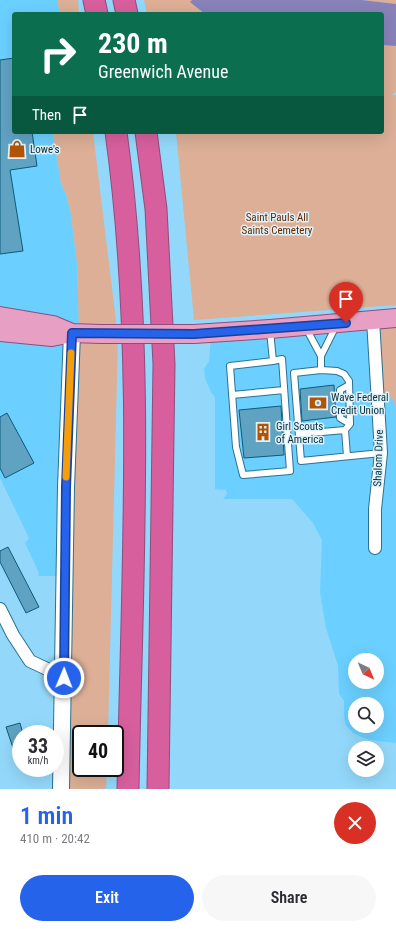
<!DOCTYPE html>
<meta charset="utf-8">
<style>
:root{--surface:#fff;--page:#f7f7f7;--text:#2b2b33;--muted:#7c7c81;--accent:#2563eb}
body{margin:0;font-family:"Roboto Condensed",sans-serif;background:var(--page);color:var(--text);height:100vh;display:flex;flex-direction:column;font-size:15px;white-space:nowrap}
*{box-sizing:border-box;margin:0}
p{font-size:13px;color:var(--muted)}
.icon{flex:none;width:22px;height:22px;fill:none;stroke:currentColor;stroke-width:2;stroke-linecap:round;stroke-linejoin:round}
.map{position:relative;height:789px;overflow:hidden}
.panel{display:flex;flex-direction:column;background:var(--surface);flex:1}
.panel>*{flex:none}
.banner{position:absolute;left:12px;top:12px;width:372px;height:122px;border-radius:4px;box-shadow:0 4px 16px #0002;background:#0b6e4f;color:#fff;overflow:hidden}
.needle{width:26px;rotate:136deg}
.fabs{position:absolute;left:348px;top:653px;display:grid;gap:8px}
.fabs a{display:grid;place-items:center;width:36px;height:36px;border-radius:50%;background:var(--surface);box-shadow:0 4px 16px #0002;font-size:20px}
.speed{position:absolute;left:12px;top:725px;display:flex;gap:8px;font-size:20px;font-weight:700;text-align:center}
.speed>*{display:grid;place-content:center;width:52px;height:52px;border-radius:50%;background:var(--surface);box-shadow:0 4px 16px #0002;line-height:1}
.speed small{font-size:10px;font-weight:400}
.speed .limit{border:2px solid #111;border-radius:6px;background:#fff;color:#111}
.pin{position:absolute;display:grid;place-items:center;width:34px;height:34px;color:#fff;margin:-41px -17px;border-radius:50% 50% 50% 0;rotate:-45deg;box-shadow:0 0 4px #0007}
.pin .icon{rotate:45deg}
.me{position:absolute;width:44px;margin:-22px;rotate:1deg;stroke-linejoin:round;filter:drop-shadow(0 0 3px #0008)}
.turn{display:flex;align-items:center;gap:14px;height:84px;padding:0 20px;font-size:18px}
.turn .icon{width:52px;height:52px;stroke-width:2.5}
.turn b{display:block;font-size:28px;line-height:34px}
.then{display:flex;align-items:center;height:38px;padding:0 20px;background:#0003;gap:8px;font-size:15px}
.round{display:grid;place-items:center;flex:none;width:42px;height:42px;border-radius:21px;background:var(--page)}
.head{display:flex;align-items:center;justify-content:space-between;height:68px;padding:0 20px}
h1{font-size:24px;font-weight:600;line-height:30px;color:var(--accent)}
.button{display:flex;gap:8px;margin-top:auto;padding:8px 20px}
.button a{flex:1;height:46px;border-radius:24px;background:var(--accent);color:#fff;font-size:16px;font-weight:600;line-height:46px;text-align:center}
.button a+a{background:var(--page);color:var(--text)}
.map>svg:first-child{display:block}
</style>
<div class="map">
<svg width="396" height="789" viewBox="0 0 396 789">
<rect width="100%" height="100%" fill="#93d8fa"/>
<path fill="#6bd0ff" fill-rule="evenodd" d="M0 0H57L60 14H14V132H53L61 184 66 194 71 215 77 262 79 330 63 576H38L39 573 25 543 29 538 0 478Z
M371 319 396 408V743L369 740 353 733 346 725 344 717V701L339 694 338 666 326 628 320 592 322 540 313 523 292 499H223L227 494 226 490 215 489V397L211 392 205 378 204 369 209 361 211 337ZM355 660H377V682H355ZM355 704H377V726H355Z"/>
<path fill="#dcaf96" d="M57 0H78L79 14H60Z
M144 0H192L191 2 205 14H147Z
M362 0H396V4Z
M382 45 396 46V92L392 95H396V305L194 320 176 132H382Z
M53 132H93L118 337 108 734H81V768H107L106 789H61L79 330 77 263 71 215 66 194 61 184Z
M396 317V408L392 398 375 396 376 319Z"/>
<path fill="#8982b9" d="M192 0H362L396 4V46L382 45V14H205L190 2Z"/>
<path fill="#60a2c2" stroke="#0d5b79" d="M14 58V132H32L37 166 10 170 23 251 0 254V60Z
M334 385 336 417 302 421 300 389Z
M281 406 284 455 244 458 239 410Z
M7 413 34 463 5 478 0 468V417Z
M8 547 39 607 26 613 0 562V551Z
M20 723 23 734H21V745L13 748 6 727Z"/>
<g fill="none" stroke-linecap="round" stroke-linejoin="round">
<g stroke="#2b7190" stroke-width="8">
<path id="lane" d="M306 328 321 356 336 326
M270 331 273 361 230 366 236 447 243 475 290 471 282 359 273 361
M321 356V370L294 373 301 461 381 453
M321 370 337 371 344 374 349 381 350 424 345 430 347 456
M232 395 284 390
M340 395V390L349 385
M340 412V418L350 424
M299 434 345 430"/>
</g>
<g stroke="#2b7190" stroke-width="14">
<path id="street" d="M373 320 381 453 375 509V548
M0 609 13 635 30 661 64 677"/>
</g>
<g stroke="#2b7190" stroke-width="18">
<path id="secondary" d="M61 789 66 487 72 333"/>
</g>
<g stroke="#8e4e7c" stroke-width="20">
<path id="primary" d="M0 316 53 325 72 333
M0 332 52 337 72 333 101 334
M194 334 270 329 396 318"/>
</g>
<g stroke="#8e4e7c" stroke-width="23">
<path id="highway" d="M94 0 97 14
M124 0 127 14
M116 132C146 349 132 570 128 789
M146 132 156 209 164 364 158 789"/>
</g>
<use href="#lane" stroke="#fff" stroke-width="6"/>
<use href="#street" stroke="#fff" stroke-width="12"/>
<use href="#secondary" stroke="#fff" stroke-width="16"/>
<use href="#primary" stroke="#e79fc4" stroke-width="18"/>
<use href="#highway" stroke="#d75f9d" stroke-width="21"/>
<g stroke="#8e4e7c" stroke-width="20" stroke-linecap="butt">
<path id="primary-bridge" d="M101 334H194"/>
</g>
<use href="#primary-bridge" stroke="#e79fc4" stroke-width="18"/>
</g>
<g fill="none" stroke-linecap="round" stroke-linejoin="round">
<g stroke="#184099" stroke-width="10">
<path id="route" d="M64 678 66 487 72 333 194 334 346 323"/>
</g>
<use href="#route" stroke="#2563eb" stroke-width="7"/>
<path stroke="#f59e0b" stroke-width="7" d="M66 477 71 353"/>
</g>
<defs>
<g id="shop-bare" transform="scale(1.38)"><path d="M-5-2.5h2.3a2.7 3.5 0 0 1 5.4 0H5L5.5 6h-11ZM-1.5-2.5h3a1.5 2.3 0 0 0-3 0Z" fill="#b25404" stroke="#e0f1fa" stroke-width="2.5" paint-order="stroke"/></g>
<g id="bank-bare" transform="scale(1.38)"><path d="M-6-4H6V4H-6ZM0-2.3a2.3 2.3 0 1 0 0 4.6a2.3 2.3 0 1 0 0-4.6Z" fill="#b25404" stroke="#e0f1fa" stroke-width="2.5" paint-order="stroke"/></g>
<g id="building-bare" transform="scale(1.38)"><path d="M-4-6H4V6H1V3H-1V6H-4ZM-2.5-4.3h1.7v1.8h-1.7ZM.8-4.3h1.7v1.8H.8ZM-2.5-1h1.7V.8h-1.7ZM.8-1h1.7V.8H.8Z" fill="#b25404" stroke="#e0f1fa" stroke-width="2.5" paint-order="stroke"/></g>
</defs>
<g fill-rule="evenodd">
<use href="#shop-bare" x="17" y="149"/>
<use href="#bank-bare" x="318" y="403"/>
<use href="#building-bare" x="263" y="432"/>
</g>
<g text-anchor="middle" stroke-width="3" stroke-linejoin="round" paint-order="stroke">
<g font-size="11" fill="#052f3f" stroke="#e0f1fa" text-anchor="start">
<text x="30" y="153">Lowe's</text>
<text x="331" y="401">Wave Federal<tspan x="331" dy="13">Credit Union</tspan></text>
<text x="276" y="430">Girl Scouts<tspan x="276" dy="13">of America</tspan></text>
</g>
<g font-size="11" fill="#5e2a03" stroke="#e0f1fa">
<text x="277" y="221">Saint Pauls All<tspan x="277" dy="13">Saints Cemetery</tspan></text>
</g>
<g font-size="11" fill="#052f3f" stroke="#e0f1fa">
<text transform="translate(378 458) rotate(-88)" y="4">Shalom Drive</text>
</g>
</g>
</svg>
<div class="fabs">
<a><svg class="needle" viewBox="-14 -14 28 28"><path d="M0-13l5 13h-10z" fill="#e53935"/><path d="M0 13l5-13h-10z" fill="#7c7c81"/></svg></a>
<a><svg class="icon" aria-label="search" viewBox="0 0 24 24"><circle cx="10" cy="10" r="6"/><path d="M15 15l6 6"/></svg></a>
<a><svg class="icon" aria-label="layers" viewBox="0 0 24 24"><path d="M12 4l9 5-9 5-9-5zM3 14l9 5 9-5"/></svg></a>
</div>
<div class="speed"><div>33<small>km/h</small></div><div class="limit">40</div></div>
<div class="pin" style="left:346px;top:323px;background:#d93025"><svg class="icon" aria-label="arrive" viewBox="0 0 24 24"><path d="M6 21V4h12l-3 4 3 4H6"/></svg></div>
<svg class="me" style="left:64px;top:678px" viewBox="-20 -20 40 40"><circle r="17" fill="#2563eb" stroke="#fff" stroke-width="3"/><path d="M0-11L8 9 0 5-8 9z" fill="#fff"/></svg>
<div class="banner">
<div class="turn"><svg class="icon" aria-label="right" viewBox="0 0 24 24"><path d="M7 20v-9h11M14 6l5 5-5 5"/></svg><div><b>230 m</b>Greenwich Avenue</div></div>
<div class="then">Then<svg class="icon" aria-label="arrive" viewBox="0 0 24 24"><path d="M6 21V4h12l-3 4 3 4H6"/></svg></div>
</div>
</div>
<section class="panel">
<div class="head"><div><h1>1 min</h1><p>410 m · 20:42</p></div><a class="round" style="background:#d93025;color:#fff"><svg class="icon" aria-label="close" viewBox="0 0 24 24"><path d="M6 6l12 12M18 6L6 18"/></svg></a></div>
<div class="button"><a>Exit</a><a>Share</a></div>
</section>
